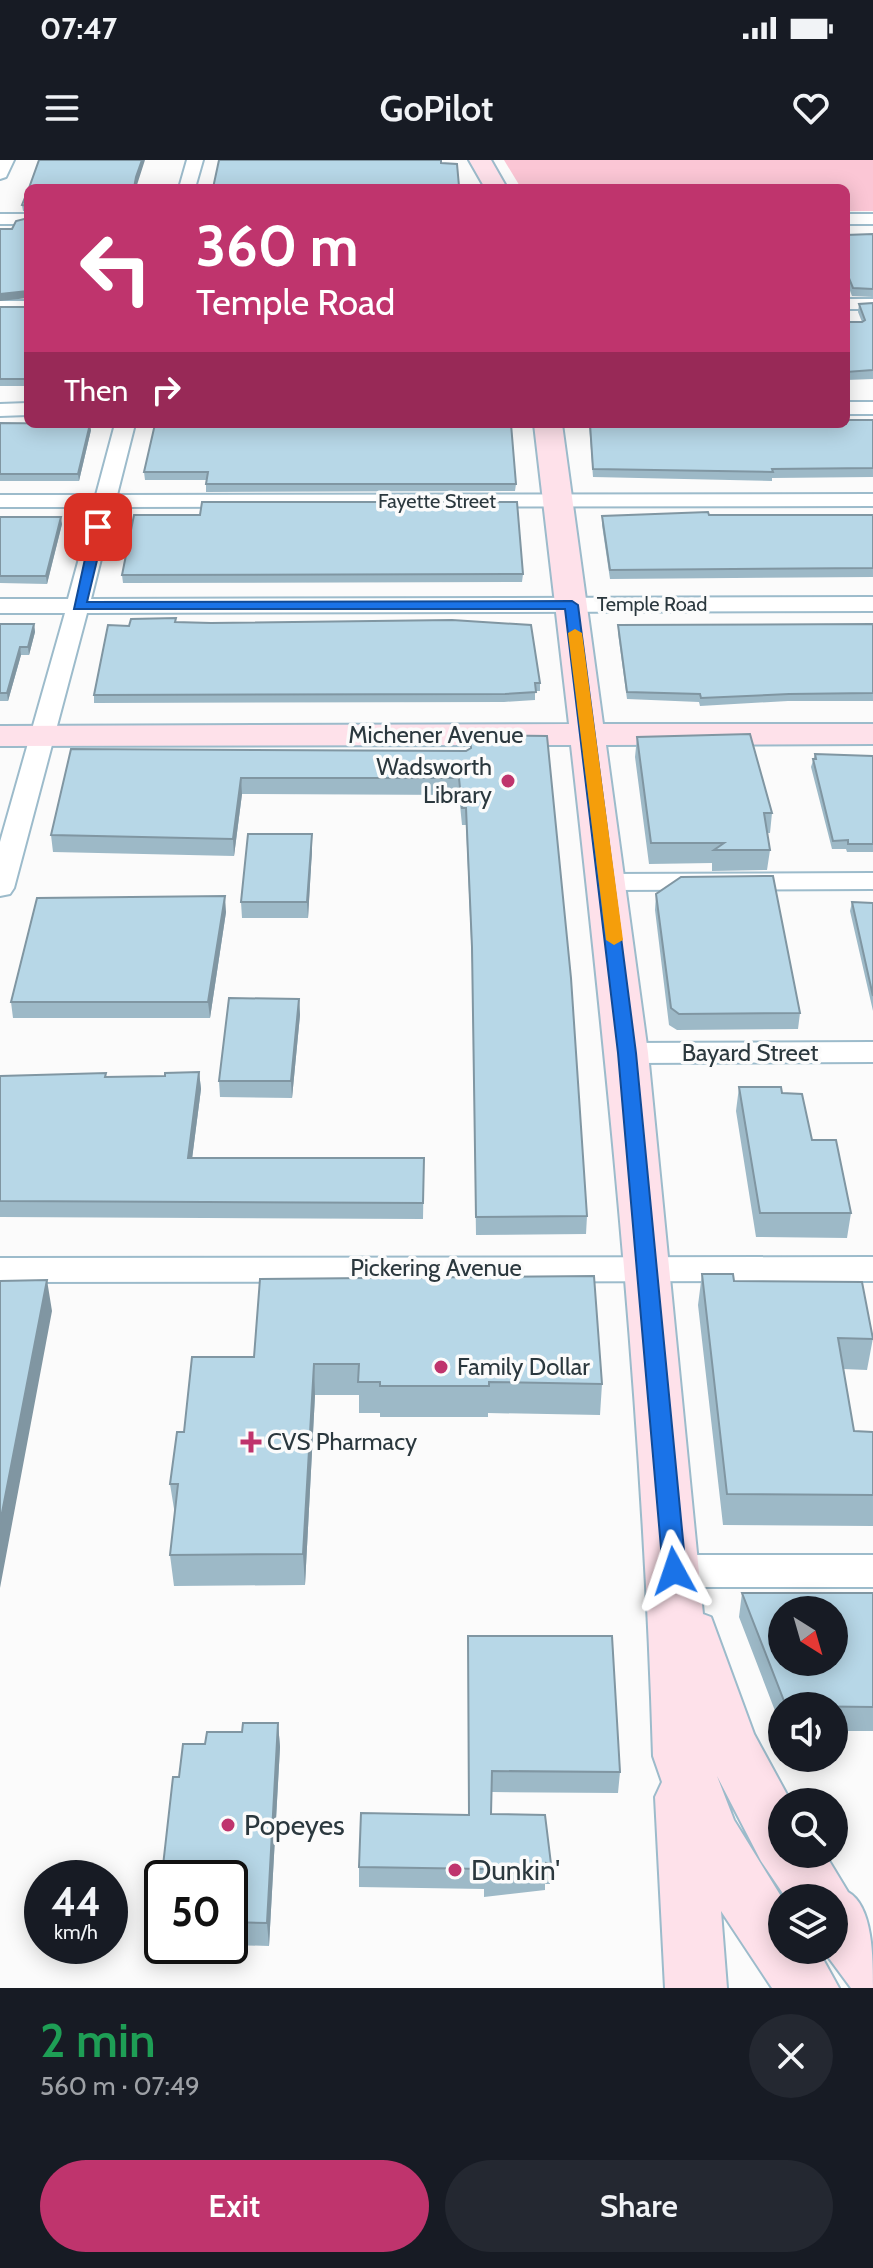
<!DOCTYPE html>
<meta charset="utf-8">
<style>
:root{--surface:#171b24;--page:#242831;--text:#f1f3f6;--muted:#9ea1a6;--accent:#bf346d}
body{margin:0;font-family:Cabin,sans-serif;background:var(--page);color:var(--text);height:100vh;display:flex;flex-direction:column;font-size:30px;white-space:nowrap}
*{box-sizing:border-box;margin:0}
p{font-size:26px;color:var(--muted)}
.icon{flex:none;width:44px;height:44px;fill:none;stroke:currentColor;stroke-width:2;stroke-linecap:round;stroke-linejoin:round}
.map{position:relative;height:1828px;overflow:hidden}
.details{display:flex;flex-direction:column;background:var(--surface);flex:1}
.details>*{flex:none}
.hud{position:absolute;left:24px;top:24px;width:826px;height:244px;border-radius:12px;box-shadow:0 4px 20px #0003;background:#bf346d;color:#fff;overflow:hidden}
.needle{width:52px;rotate:143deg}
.controls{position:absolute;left:768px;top:1436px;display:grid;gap:16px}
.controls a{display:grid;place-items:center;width:80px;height:80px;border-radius:50%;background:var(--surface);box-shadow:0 4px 20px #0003;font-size:40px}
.speed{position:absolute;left:24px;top:1700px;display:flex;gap:16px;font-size:40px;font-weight:700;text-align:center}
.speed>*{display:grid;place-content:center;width:104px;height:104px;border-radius:50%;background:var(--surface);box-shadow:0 4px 20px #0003;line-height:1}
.speed small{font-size:20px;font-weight:400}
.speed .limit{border:4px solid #111;border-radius:12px;background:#fff;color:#111}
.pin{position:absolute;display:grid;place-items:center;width:68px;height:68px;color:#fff;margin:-34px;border-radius:16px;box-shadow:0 4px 12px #0006}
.me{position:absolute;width:88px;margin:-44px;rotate:355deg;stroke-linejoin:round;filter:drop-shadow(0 0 6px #0008)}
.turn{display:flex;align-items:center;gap:28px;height:168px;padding:0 40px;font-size:36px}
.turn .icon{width:104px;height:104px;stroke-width:2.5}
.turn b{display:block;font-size:56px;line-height:68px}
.then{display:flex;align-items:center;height:76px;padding:0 40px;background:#0003;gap:16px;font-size:30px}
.round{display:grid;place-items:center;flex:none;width:84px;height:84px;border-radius:42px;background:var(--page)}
.headline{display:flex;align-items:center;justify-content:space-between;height:136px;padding:0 40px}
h1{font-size:48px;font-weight:600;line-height:60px;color:#1e9e55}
.button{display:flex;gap:16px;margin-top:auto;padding:16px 40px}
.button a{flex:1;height:92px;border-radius:48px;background:var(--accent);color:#fff;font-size:32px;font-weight:600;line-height:92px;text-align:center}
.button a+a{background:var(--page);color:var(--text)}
.status{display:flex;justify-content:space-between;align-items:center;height:56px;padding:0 40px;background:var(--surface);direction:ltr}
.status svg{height:22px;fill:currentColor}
header{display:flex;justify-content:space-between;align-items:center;height:104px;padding:0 40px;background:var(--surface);font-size:36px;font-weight:600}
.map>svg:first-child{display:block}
</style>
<div class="status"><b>07:47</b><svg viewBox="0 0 49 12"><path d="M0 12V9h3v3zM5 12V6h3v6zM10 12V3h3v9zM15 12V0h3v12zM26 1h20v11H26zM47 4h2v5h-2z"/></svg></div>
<header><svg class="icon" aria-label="menu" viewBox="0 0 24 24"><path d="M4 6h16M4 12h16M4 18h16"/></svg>GoPilot<svg class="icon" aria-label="heart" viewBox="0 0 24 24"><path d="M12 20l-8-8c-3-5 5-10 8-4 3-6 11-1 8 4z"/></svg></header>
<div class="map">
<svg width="873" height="1828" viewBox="0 0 873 1828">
<rect width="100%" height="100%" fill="#fbfbfb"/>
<path fill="#fbc6d5" d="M504 0H873V51H846V28H521Z"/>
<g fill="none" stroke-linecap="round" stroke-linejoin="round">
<g stroke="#9cbbcb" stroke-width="4">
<path id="street" d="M0 0H14L6 17 0 19Z
M187 0H203L195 28H179Z
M0 54H28V64H0Z
M846 54H873V64H846Z
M846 139H873V149H846Z
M0 141H28V151H0Z
M846 242H873V254H846Z
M28 243V255L0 256V244Z
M115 264H135L117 335 873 334V346L114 347 91 439 873 437V451L87 453 14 728 10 734 0 736V682L65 453H0V439H68L93 347H0V335H96Z
M873 713V729L606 730 596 728 593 722 596 716 606 714Z
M873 882V902L627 903 617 900 612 893 617 886 627 883Z
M873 1097V1121L0 1122V1098Z
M674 1395H873V1427H674L661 1422 655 1411 661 1400Z"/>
</g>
<g stroke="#9cbbcb" stroke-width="4">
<path id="secondary" d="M469 0H491L507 28H485Z
M534 264H562L603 564H873V584L606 585 648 893 703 1454 711 1457 754 1574 791 1642H782V1694H825L848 1732C873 1746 873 1798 873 1828H851L823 1790H834V1738H786L761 1701 717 1616 734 1660 782 1738V1790H818L839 1828H772L721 1751 727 1828H665L655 1637 662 1622 653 1596C643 1258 609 921 571 585L0 586V566L569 564Z"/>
</g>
<use href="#street" fill="#fff" fill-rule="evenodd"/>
<use href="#secondary" fill="#fee1ea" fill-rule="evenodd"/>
</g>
<path fill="#9db9c7" d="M28 30V52L23 51 22 45Z
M873 74V137L852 136 846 120V75Z
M873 143V219L846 220V162H862L858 152 859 144Z
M0 147H28V226H0Z
M873 260V317L772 318V321L593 317 589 264Z
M0 263 91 270 79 321H0Z
M155 264 516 324 515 331 206 332V320H145L144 312Z
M709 355H873V417L610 419 602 365V356Z
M0 357 62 364 47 424 0 423Z
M523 414 522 422 123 423 122 415Z
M176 462 540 523V531H535V540L504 542 94 543V535L129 466Z
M0 464H34L35 472 29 495H21L8 541H0Z
M873 464V541H788L700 546 699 542 627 539 618 473V465Z
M470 575 587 1056 586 1074 476 1075 472 804 466 665H462L459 635 242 634 234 696 53 692 51 675 71 589 466 591 470 589Z
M637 577 772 653 770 673H767L770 690 767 710 712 711V703L649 704 635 597Z
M815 594 873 596V692H847L846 689H832L811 607Z
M312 674V690L308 758H242L241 742Z
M656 734 800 853 798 869 677 870 669 865 655 750Z
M852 742 873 743V851L850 751Z
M226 752 210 858H13L11 842Z
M299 839 300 855 292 938 220 937 219 921Z
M199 912 201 929 192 998H424L423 1059 0 1057V916H165Z
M739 927 782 933 812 980 851 1053 847 1078 756 1077 736 951Z
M702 1114 734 1121 873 1178 867 1210 843 1209 854 1271 873 1272V1366L723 1365 698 1145Z
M260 1119 602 1224 600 1255 488 1253V1257H380V1253H359V1235H315L305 1425 174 1426 170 1395 175 1355 170 1324 184 1272 254 1197Z
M742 1433H873V1571H834V1546H782V1569L739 1457Z
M468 1476 620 1612 618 1633 492 1632 491 1654 551 1704 550 1724H545V1730L484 1737V1729L359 1727V1707L469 1655Z
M243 1563H278L280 1587 269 1786 230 1785V1718H162L161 1782 157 1759 173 1617H179L183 1584H205L207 1572H242Z
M169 1786H210V1790H170Z"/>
<path fill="#8096a2" d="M142 0H145L136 28H134L136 17Z
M27 131 28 138 0 141V134Z
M90 264 91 270 79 321 78 314Z
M61 357 62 364 47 424 46 416Z
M34 464 35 472 29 495 28 487Z
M20 487 21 495 8 541 7 533Z
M241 618 242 634 234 696 233 679Z
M312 674V690L308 758 307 742Z
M225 736 226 752 210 858 208 842Z
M299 839 300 855 292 938 291 921Z
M199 912 201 929 190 1015 188 998Z
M47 1120 52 1151 0 1428V1363Z
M314 1204 315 1235 305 1425 303 1394Z
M278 1563 280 1587 269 1786 267 1763Z"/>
<path fill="#b7d7e7" stroke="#8096a2" stroke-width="2" fill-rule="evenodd" d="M39 0H142L136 17 134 28H29Z
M219 0H441V3L457 4 459 26H468L469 28H213Z
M28 30V46L22 45Z
M28 58V137L27 131 0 134V69H12L16 61Z
M873 74V129L853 128 846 111V75Z
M873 143V210L846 212V162H862L865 160 859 144Z
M0 147H28V219H0Z
M846 260H873V308L772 309 773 312 593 309 590 264H846Z
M0 263 90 264 78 314H0Z
M155 264H511L516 324H206L208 312H144Z
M202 342H517L523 414 122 415 134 355H200Z
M708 352 709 355H873V408L610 410 602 356Z
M0 357H61L46 416H0Z
M176 458 175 462 211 463 452 460 531 465 540 523H535L536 532 505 534 94 535 108 465 129 466 131 459Z
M0 464H34L28 487H20L7 533H0Z
M873 464V533L789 534 701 538 700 534 627 532 618 465Z
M750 574 772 653H764L770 690H714L724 683H651L637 577Z
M470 575 547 576 571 818 587 1056 476 1057 472 787 466 648H462L459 618H241L233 679 51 675 71 589 466 591 471 588Z
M815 594 873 596V684H848V680L833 681 813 599H816Z
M248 674H312L307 742H241Z
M773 716 800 853 679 854 671 848 656 734 681 717Z
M225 736 208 842H11L37 738Z
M852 742 873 743V836Z
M229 838 299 839 291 921H219Z
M199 912 188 998H424L423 1043 0 1041V916L106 913 105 917 165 916V913Z
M739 927H781L782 933 802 934 812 980H836L851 1053H760Z
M702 1114H733L734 1121 862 1122 873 1179 838 1178 854 1271 873 1272V1335L727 1334Z
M594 1116 602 1224 489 1222V1226H380V1222H358L359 1204H314L303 1394 170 1395 178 1324H170L177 1272H184L192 1197H254L260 1119Z
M47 1120 0 1363V1121Z
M742 1433H873V1547L786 1546ZM782 1450H834V1502H782Z
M468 1476H612L620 1612 492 1611 491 1654 545 1655 551 1704 546 1703V1709L485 1717V1709L359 1707 361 1653 469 1655Z
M243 1563H278L267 1763 230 1762V1718H162V1759H157L173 1617H179L183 1584H205L207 1572H242Z"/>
<path fill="#1a73e8" stroke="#114b97" stroke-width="2" d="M98 363 105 367 87 442 572 441 578 445 636 893 686 1411 683 1417H666L663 1411 618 893 565 449H74L92 367Z"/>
<path fill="#f59e0b" d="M575 469 582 473 623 780 614 785 606 780 568 473Z"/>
<g fill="#bf346d" stroke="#fbfbfb" stroke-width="3">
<circle cx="508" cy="621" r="8"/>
<circle cx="441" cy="1207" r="8"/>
<path d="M247 1270h8v8h8v8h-8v8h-8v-8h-8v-8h8z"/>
<circle cx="228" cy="1665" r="8"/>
<circle cx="455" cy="1710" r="8"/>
</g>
<g text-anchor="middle" stroke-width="7" stroke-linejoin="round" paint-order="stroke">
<g font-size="20" fill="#2b383e" stroke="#fbfbfb">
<text x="437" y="348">Fayette Street</text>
<text x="652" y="451">Temple Road</text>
</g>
<g font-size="24" fill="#2b383e" stroke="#fbfbfb">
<text x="436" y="583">Michener Avenue</text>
<text x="750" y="901">Bayard Street</text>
<text x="436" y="1116">Pickering Avenue</text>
</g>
<g font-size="24" fill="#2b383e" stroke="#fbfbfb" text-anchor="start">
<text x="492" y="615" text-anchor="end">Wadsworth<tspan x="492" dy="28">Library</tspan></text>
<text x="457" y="1215">Family Dollar</text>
<text x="267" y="1290">CVS Pharmacy</text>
</g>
<g font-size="28" fill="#2b383e" stroke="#fbfbfb" text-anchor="start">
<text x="244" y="1675">Popeyes</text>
<text x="471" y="1720">Dunkin'</text>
</g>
</g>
</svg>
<div class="controls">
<a><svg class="needle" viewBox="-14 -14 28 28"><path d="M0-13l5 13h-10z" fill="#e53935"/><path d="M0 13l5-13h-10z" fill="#9ea1a6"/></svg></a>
<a><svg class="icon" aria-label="sound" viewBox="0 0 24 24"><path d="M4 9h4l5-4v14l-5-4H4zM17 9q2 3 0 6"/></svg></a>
<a><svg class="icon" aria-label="search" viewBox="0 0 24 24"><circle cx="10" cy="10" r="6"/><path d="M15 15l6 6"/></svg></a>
<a><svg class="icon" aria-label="layers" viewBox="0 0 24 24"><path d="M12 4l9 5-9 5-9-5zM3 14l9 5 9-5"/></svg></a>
</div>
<div class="speed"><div>44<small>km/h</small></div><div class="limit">50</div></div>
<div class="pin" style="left:98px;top:367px;background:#d93025"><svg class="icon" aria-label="arrive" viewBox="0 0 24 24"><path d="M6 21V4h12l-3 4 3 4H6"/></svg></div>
<svg class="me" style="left:674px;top:1411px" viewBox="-20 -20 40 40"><path d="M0-17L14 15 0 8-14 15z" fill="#1a73e8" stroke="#fff" stroke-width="4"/></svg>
<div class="hud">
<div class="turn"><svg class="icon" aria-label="left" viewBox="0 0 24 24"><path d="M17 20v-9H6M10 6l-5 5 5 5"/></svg><div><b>360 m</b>Temple Road</div></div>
<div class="then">Then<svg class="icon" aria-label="right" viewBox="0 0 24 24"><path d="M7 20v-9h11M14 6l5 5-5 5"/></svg></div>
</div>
</div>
<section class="details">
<div class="headline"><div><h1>2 min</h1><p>560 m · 07:49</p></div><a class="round"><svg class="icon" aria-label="close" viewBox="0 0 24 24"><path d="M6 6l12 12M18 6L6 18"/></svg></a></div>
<div class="button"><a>Exit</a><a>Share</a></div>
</section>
